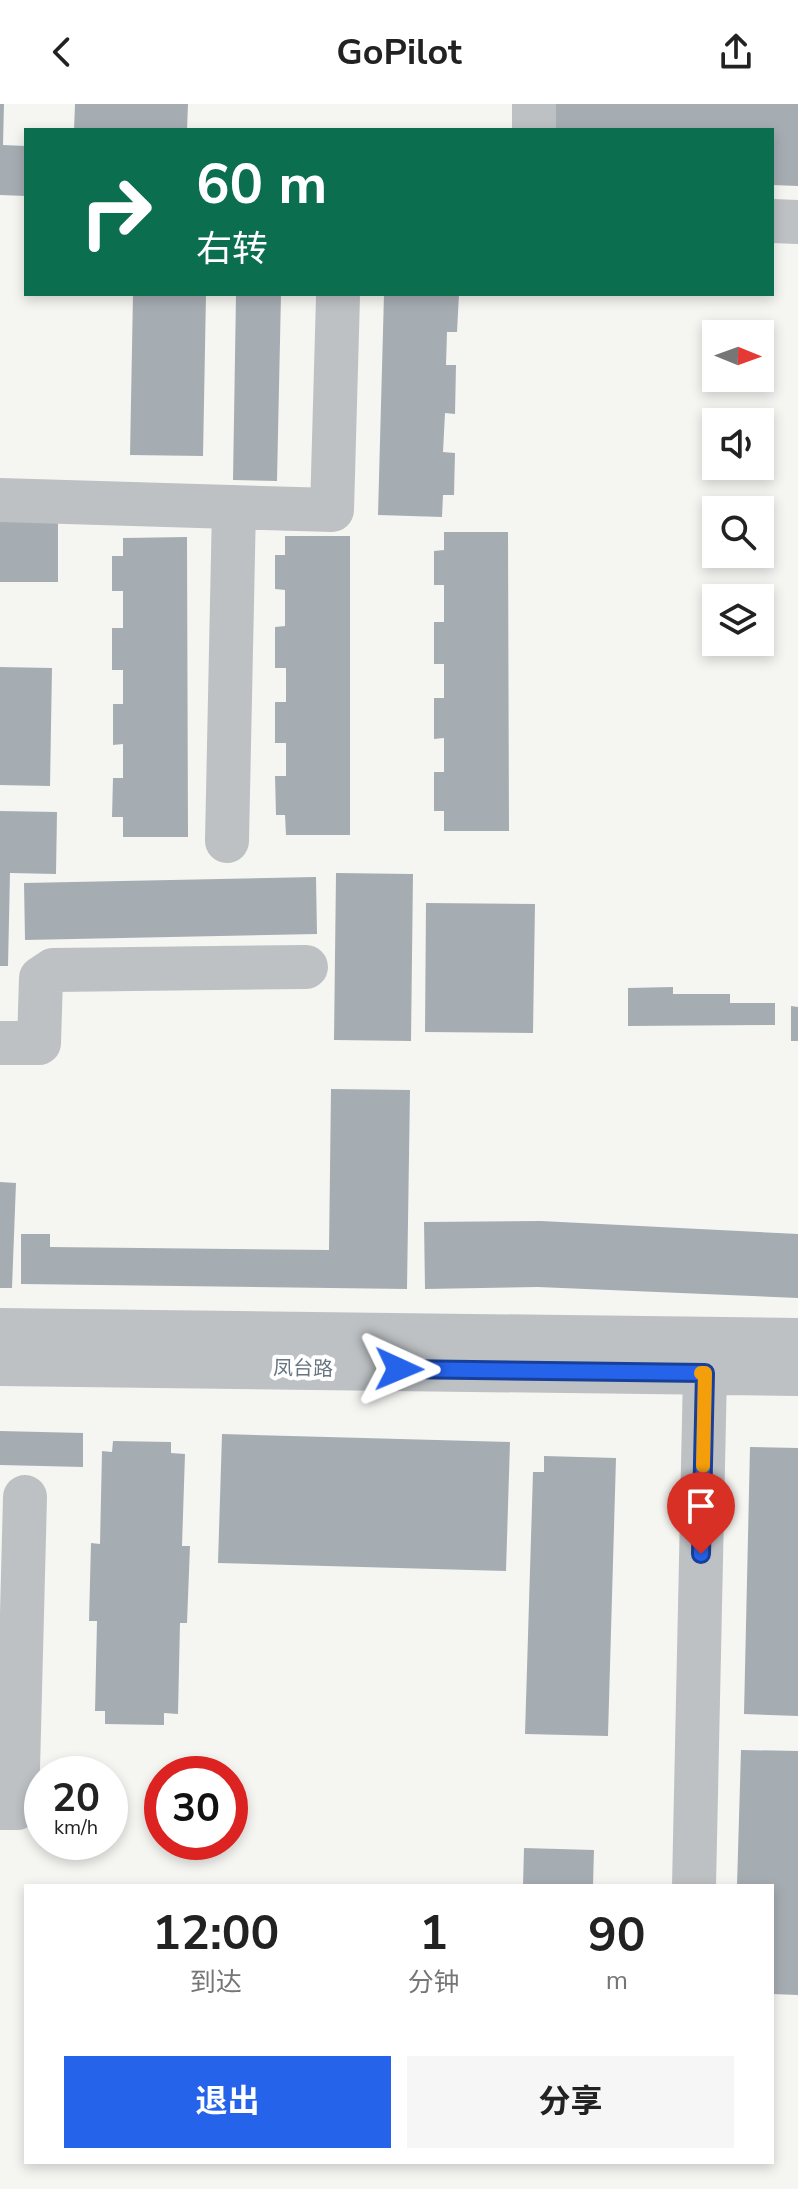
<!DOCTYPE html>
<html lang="zh">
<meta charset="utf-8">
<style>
:root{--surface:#fff;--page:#f6f6f6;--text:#222;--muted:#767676;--accent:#2563eb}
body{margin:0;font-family:"Nunito Sans","Noto Sans SC",sans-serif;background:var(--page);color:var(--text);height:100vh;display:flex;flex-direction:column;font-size:30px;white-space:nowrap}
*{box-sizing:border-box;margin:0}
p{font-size:26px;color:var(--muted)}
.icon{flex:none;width:44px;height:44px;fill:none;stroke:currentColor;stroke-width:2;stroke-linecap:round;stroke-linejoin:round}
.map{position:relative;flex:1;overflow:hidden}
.drawer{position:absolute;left:24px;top:1780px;width:750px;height:280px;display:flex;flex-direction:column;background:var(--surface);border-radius:0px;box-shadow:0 4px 12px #0003}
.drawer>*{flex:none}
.banner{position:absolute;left:24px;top:24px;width:750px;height:168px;border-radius:0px;box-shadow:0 4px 12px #0003;background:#0b6e4f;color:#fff;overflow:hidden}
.needle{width:52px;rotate:91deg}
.fabs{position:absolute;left:702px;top:216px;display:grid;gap:16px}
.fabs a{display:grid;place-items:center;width:72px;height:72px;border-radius:0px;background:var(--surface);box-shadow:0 4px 12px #0003;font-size:40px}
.speed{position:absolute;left:24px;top:1652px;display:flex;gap:16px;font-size:40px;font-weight:700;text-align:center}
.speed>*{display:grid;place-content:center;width:104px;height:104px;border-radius:50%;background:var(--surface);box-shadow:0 4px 12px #0003;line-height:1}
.speed small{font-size:20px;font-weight:400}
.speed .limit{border:12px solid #d22;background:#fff;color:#111}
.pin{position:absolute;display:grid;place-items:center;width:68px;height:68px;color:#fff;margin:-82px -34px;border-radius:50% 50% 50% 0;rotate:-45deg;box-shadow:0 0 8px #0007}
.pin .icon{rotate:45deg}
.me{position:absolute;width:88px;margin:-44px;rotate:91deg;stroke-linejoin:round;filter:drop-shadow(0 0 6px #0008)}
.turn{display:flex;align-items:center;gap:28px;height:168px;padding:0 40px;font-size:36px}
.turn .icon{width:104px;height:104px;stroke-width:2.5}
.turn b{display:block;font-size:56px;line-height:68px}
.eta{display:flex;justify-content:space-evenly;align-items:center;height:136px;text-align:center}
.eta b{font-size:48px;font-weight:700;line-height:56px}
.primary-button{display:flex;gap:16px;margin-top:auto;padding:16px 40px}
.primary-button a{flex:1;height:92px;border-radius:0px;background:var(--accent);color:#fff;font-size:32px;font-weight:700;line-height:92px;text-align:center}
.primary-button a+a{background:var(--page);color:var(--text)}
header{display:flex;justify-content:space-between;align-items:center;height:104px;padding:0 40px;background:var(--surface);font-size:36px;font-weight:700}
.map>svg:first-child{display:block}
</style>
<header><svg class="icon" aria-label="back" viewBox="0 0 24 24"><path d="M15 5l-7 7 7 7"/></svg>GoPilot<svg class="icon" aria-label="share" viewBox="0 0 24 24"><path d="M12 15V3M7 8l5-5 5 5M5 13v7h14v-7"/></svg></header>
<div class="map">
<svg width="798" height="2085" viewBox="0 0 798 2085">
<rect width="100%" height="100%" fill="#f5f6f2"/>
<path fill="#a6adb2" d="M0 0H4L3 41 26 42V92L0 91Z
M75 0H188L187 26H74Z
M554 0H798V82L772 81V26H554Z
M133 190H206L203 352 130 351Z
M236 190H281L277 377 233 376Z
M384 190H459L457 228H447L446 261H456L455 310 445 309 443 348 455 349 454 391H443L442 413 378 411Z
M0 408H58V478H0Z
M444 428H508L509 727H444V707H434V668H444V634L434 635V594H444V560H434V518H444V481H434V447L444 446Z
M285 432H350V731H286L285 711H276L275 672H286V639H275V598H286V564H275V523L285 522V486L275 485V451H285Z
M187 433 188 733H123V713H112L113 674H123V640L113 641V600H123V566H112V524H123V487H112V452H123V434Z
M0 563 52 564 50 682 0 681Z
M0 707 57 708 56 770 10 769 8 862H0Z
M336 769 413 770 411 937 334 936Z
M316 773 317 830 25 836 24 779Z
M426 799 535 800 533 929 425 928Z
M673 883V890H730V899H775V921L628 922V884Z
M791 902 798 903V937H791Z
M331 985 410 986 407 1185 21 1180V1130H50V1143L329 1146Z
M0 1078 16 1079 12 1184H0Z
M541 1117 798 1130V1194L538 1183 425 1185 424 1118Z
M0 1327 83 1329V1363L0 1361Z
M222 1330 510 1338 506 1467 218 1459Z
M113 1337 171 1338V1349L185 1350 182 1442H190L187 1519H180L178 1610 164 1609V1621L105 1620V1607H95L97 1517H89L91 1439 100 1440 102 1347 112 1348Z
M750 1343 798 1344V1612L744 1610Z
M544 1352 616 1354 608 1632 525 1630 533 1368H544Z
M741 1646 798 1647V1891L772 1890V1782H737Z
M524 1744 594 1746 593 1782H523Z"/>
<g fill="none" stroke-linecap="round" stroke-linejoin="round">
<path stroke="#bdc1c4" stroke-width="44" d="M534 26V0
M772 117 798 118
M0 396 332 406 338 193
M227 737 234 403
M0 939H39L41 874 53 866 306 863
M0 1226 798 1236
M0 1260 798 1270
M0 1704H17L25 1393
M694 1782 705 1269"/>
</g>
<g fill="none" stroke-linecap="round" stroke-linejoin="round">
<g stroke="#184099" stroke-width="20">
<path id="route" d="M399 1265 705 1269 701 1450"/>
</g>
<use href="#route" stroke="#2563eb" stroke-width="14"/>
<path stroke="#f59e0b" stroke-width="14" d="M701 1269H705L703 1362"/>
</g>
<g text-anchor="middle" stroke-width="8" stroke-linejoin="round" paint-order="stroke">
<g font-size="20" fill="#677581" stroke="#fff">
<text transform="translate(303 1264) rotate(1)" y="7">凤台路</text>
</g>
</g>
</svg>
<div class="fabs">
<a><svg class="needle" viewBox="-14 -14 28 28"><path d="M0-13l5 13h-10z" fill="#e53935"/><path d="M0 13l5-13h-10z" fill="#767676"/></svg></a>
<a><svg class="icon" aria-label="sound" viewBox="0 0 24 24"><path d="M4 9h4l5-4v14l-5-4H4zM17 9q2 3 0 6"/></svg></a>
<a><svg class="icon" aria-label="search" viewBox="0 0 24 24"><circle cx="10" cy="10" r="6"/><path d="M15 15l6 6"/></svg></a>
<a><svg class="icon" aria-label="layers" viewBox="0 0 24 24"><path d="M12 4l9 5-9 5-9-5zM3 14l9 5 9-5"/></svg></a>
</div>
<div class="speed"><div>20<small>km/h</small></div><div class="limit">30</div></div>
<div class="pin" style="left:701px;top:1450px;background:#d93025"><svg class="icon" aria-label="arrive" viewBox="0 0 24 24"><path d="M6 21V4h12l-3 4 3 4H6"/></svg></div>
<svg class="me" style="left:399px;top:1265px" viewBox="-20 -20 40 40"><path d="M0-17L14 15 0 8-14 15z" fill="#2563eb" stroke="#fff" stroke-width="4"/></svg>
<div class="banner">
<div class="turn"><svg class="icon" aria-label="right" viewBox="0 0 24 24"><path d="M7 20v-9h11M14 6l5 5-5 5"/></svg><div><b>60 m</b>右转</div></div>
</div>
<section class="drawer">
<div class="eta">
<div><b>12:00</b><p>到达</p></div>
<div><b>1</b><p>分钟</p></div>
<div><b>90</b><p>m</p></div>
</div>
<div class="primary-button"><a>退出</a><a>分享</a></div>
</section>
</div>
